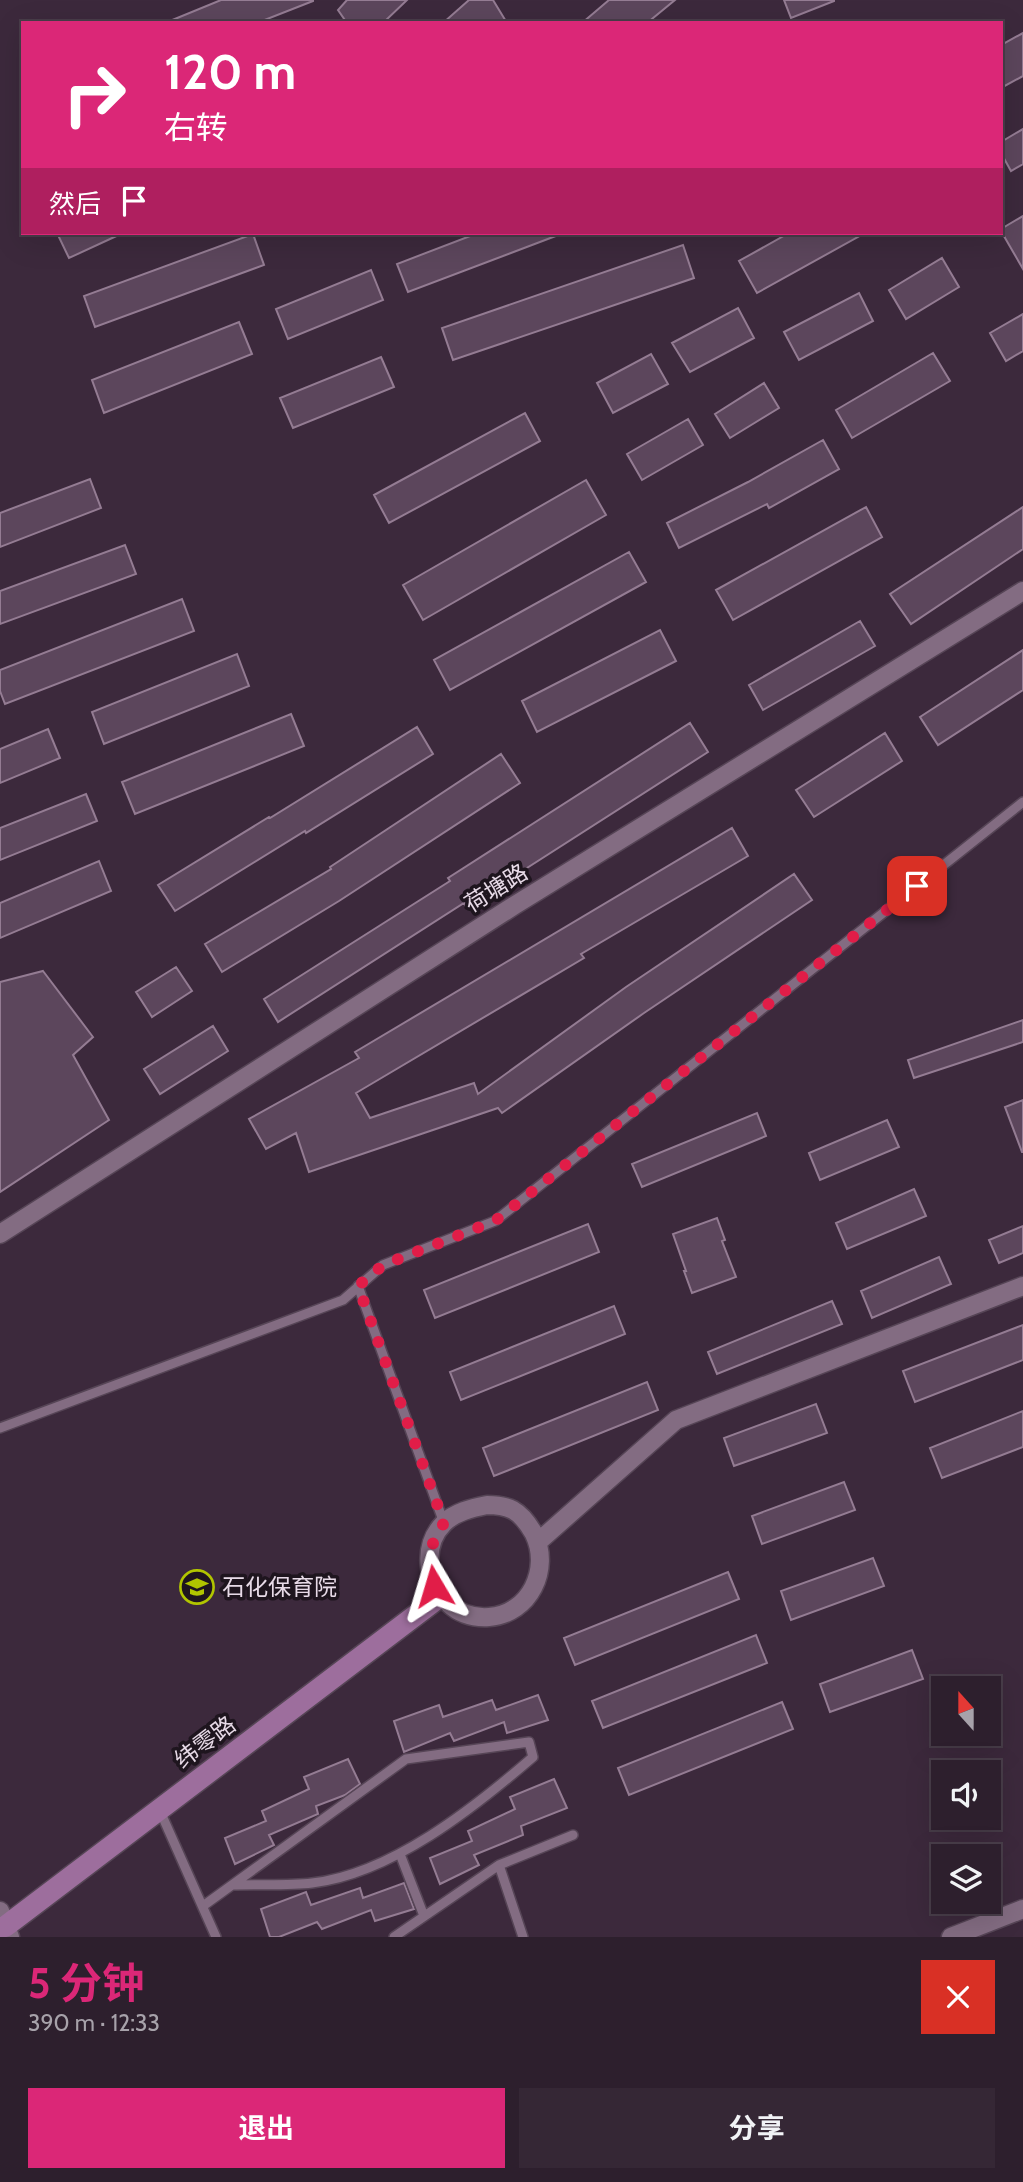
<!DOCTYPE html>
<html lang="zh">
<meta charset="utf-8">
<style>
:root{--surface:#2d1f2d;--page:#352735;--text:#f1f3f6;--muted:#a7a2aa;--line:#483d49;--accent:#db2777}
body{margin:0;font-family:Cabin,"Noto Sans SC",sans-serif;background:var(--page);color:var(--text);height:100vh;display:flex;flex-direction:column;font-size:26px;white-space:nowrap}
*{box-sizing:border-box;margin:0}
p{font-size:23px;color:var(--muted)}
.icon{flex:none;width:38px;height:38px;fill:none;stroke:currentColor;stroke-width:2;stroke-linecap:round;stroke-linejoin:round}
.map{position:relative;height:1937px;overflow:hidden}
.drawer{display:flex;flex-direction:column;background:var(--surface);flex:1}
.drawer>*{flex:none}
.top-card{position:absolute;left:21px;top:21px;width:982px;height:214px;border-radius:0px;box-shadow:0 7px 28px #0002,0 0 0 2px var(--line);background:#db2777;color:#fff;overflow:hidden}
.needle{width:46px;rotate:339deg}
.buttons{position:absolute;left:931px;top:1676px;display:grid;gap:14px}
.buttons a{display:grid;place-items:center;width:70px;height:70px;border-radius:0px;background:var(--surface);box-shadow:0 7px 28px #0002,0 0 0 2px var(--line);font-size:35px}
.pin{position:absolute;display:grid;place-items:center;width:60px;height:60px;color:#fff;margin:-30px;border-radius:14px;box-shadow:0 4px 10px #0006}
.me{position:absolute;width:77px;margin:-38px;rotate:353deg;stroke-linejoin:round;filter:drop-shadow(0 0 5px #0008)}
.turn{display:flex;align-items:center;gap:24px;height:147px;padding:0 28px;font-size:32px}
.turn .icon{width:91px;height:91px;stroke-width:2.5}
.turn b{display:block;font-size:49px;line-height:60px}
.then{display:flex;align-items:center;height:66px;padding:0 28px;background:#0003;gap:14px;font-size:26px}
.round{display:grid;place-items:center;flex:none;width:74px;height:74px;border-radius:0px;background:var(--page)}
.summary{display:flex;align-items:center;justify-content:space-between;height:119px;padding:0 28px}
h1{font-size:42px;font-weight:700;line-height:52px;color:var(--accent)}
.button{display:flex;gap:14px;margin-top:auto;padding:14px 28px}
.button a{flex:1;height:80px;border-radius:0px;background:var(--accent);color:#fff;font-size:28px;font-weight:700;line-height:80px;text-align:center}
.button a+a{background:var(--page);color:var(--text)}
.map>svg:first-child{display:block}
</style>
<div class="map">
<svg width="1023" height="1937" viewBox="0 0 1023 1937">
<rect width="100%" height="100%" fill="#3c293c"/>
<path fill="#5c465c" stroke="#947c93" stroke-width="2" d="M221 0H313V1L257 23H165Z
M347 0H407L383 23H347L338 10Z
M469 0H493L507 23H443Z
M609 0H675L647 23H582Z
M784 0H834V1L791 18Z
M1023 33V76L1001 88V45Z
M1023 129V164L1011 171 1001 153V142Z
M1023 216V269L1001 231V229Z
M57 233H123L69 258Z
M478 233 561 234 408 292 397 264Z
M789 233H865L757 293 739 261Z
M253 234 264 265 95 327 84 296Z
M683 245 694 278 453 360 442 328Z
M942 258 959 287 906 319 889 290Z
M371 270 383 300 288 339 276 309Z
M859 293 873 321 799 360 784 332Z
M738 308 754 338 690 372 672 343Z
M1023 314V351L1006 361 990 333Z
M239 322 252 354 104 413 92 380Z
M933 353 950 381 852 438 836 410Z
M651 354 668 384 613 413 597 383Z
M381 357 394 387 293 428 280 398Z
M764 383 779 408 730 438 715 414Z
M525 413 540 441 389 523 374 495Z
M688 419 703 445 642 480 627 454Z
M823 440 839 469 769 508 767 504 679 548 667 523 748 482Z
M90 479 101 508 0 547V513Z
M586 480 606 515 423 620 403 585Z
M866 507 882 537 733 620 716 590Z
M1023 507V549L911 624 890 594Z
M125 545 136 574 0 624V591Z
M629 552 646 582 450 690 434 660Z
M182 599 194 631 5 704 0 691V670Z
M860 621 875 646 763 710 749 685Z
M660 630 676 661 537 732 522 701Z
M1023 650V690L938 745 920 717Z
M237 654 249 686 104 744 92 712Z
M291 714 304 746 135 814 122 782Z
M690 723 708 752 466 907 464 903 278 1022 264 999 450 881 448 878Z
M417 727 433 754 306 833 305 831 175 911 158 885 269 817 270 818Z
M48 729 60 758 0 783V749Z
M885 733 902 761 814 817 796 790Z
M501 754 520 783 339 901 222 972 205 944 331 869 330 867Z
M86 794 97 821 0 860V828Z
M732 828 748 856 581 954 584 958 356 1093 370 1118 474 1083 478 1094 626 987 794 874 812 900 644 1013 502 1113 498 1108 309 1172 296 1133 266 1149 249 1119 359 1058 355 1052Z
M99 861 111 891 0 938V903Z
M176 967 192 991 152 1017 136 992Z
M43 971 93 1037 73 1055 109 1120 0 1192V982Z
M1023 1020V1042L914 1078 908 1060Z
M213 1026 228 1051 160 1094 144 1069Z
M1023 1100V1152H1022L1005 1107Z
M757 1113 766 1136 642 1187 632 1164Z
M887 1120 899 1147 820 1180 809 1153Z
M914 1189 926 1216 847 1249 836 1223Z
M717 1218 725 1240 722 1241 736 1277 692 1293 684 1271H686L673 1234Z
M588 1224 599 1252 435 1318 424 1290Z
M1023 1226V1253L999 1263 989 1240Z
M939 1257 951 1284 872 1318 861 1291Z
M832 1301 842 1324 717 1374 708 1352Z
M614 1306 625 1334 461 1400 450 1372Z
M1023 1325V1360L915 1402 903 1371Z
M647 1382 658 1410 494 1476 483 1448Z
M816 1404 827 1433 734 1466 724 1438Z
M1023 1411V1447L942 1478 930 1448Z
M844 1482 855 1510 762 1544 752 1516Z
M873 1558 884 1586 791 1620 781 1591Z
M728 1572 739 1599 575 1665 564 1638Z
M756 1635 767 1663 603 1728 592 1701Z
M912 1650 923 1679 830 1712 820 1684Z
M538 1695 548 1720 507 1733 504 1722 454 1741 450 1733 404 1752 394 1721 439 1705 443 1717 492 1700 496 1710Z
M782 1702 793 1729 629 1795 618 1768Z
M348 1759 360 1784 345 1795 316 1806 318 1814 269 1835 274 1845 235 1864 225 1838 266 1821 262 1811 309 1789 304 1777Z
M554 1779 567 1808 521 1826 523 1835 474 1855 479 1865 440 1884 430 1858 472 1841 468 1831 515 1809 510 1797Z
M404 1883 414 1909 375 1921 371 1910 322 1929 317 1922 279 1937H270L261 1909 306 1892 311 1905 360 1888 363 1898Z"/>
<g fill="none" stroke-linecap="round" stroke-linejoin="round">
<g stroke="#564556" stroke-width="12">
<path id="lane" d="M358 1286 444 1523
M0 1428 343 1300 383 1265 495 1221 1023 802
M160 1811 216 1937
M400 1854 424 1916
M499 1865 523 1937
M203 1906 406 1759 529 1742 533 1757C474 1808 391 1874 312 1883 286 1886 258 1884 232 1885
M394 1937 499 1865 573 1835"/>
</g>
<g stroke="#564556" stroke-width="21">
<path id="street" d="M0 1234 515 905 1023 591
M487 1505C496 1505 505 1506 513 1510 522 1515 529 1525 534 1534 551 1569 530 1614 489 1617 474 1618 460 1614 449 1604 427 1585 421 1546 444 1523 455 1512 472 1508 487 1505Z
M538 1542 676 1420 1023 1286
M0 1911 10 1937
M951 1937 1023 1909"/>
</g>
<g stroke="#564556" stroke-width="24">
<path id="secondary" d="M0 1928 6 1926 441 1596"/>
</g>
<use href="#lane" stroke="#836c82" stroke-width="9"/>
<use href="#street" stroke="#836c82" stroke-width="18"/>
<use href="#secondary" stroke="#9d6e9d" stroke-width="21"/>
</g>
<g fill="none" stroke-linecap="round" stroke-linejoin="round">
<path stroke="#e11d48" stroke-width="12" stroke-dasharray="0 21.6" d="M434 1586C427 1562 429 1543 444 1523L358 1286 383 1265 495 1221 917 886"/>
</g>
<defs>
<g id="school-ring" transform="scale(1.75)"><circle r="9.5" fill="#1e151e" stroke="#b1c500" stroke-width="1.5"/><path d="M0-5L7-2L0 1L-7-2ZM-4 1L0 2.5L4 1V4Q0 6-4 4Z" fill="#b1c500"/></g>
</defs>
<g fill-rule="evenodd">
<use href="#school-ring" x="197" y="1587"/>
</g>
<g text-anchor="middle" stroke-width="7" stroke-linejoin="round" paint-order="stroke">
<g font-size="23" fill="#e7dae7" stroke="#1e151e">
<text transform="translate(496 888) rotate(-32)" y="8">荷塘路</text>
<text transform="translate(205 1742) rotate(-37)" y="8">纬零路</text>
</g>
<g font-size="23" fill="#e7dae7" stroke="#1e151e" text-anchor="start">
<text x="222" y="1595">石化保育院</text>
</g>
</g>
</svg>
<div class="buttons">
<a><svg class="needle" viewBox="-14 -14 28 28"><path d="M0-13l5 13h-10z" fill="#e53935"/><path d="M0 13l5-13h-10z" fill="#a7a2aa"/></svg></a>
<a><svg class="icon" aria-label="sound" viewBox="0 0 24 24"><path d="M4 9h4l5-4v14l-5-4H4zM17 9q2 3 0 6"/></svg></a>
<a><svg class="icon" aria-label="layers" viewBox="0 0 24 24"><path d="M12 4l9 5-9 5-9-5zM3 14l9 5 9-5"/></svg></a>
</div>
<div class="pin" style="left:917px;top:886px;background:#d93025"><svg class="icon" aria-label="arrive" viewBox="0 0 24 24"><path d="M6 21V4h12l-3 4 3 4H6"/></svg></div>
<svg class="me" style="left:434px;top:1586px" viewBox="-20 -20 40 40"><path d="M0-17L14 15 0 8-14 15z" fill="#e11d48" stroke="#fff" stroke-width="4"/></svg>
<div class="top-card">
<div class="turn"><svg class="icon" aria-label="right" viewBox="0 0 24 24"><path d="M7 20v-9h11M14 6l5 5-5 5"/></svg><div><b>120 m</b>右转</div></div>
<div class="then">然后<svg class="icon" aria-label="arrive" viewBox="0 0 24 24"><path d="M6 21V4h12l-3 4 3 4H6"/></svg></div>
</div>
</div>
<section class="drawer">
<div class="summary"><div><h1>5 分钟</h1><p>390 m · 12:33</p></div><a class="round" style="background:#d93025;color:#fff"><svg class="icon" aria-label="close" viewBox="0 0 24 24"><path d="M6 6l12 12M18 6L6 18"/></svg></a></div>
<div class="button"><a>退出</a><a>分享</a></div>
</section>
